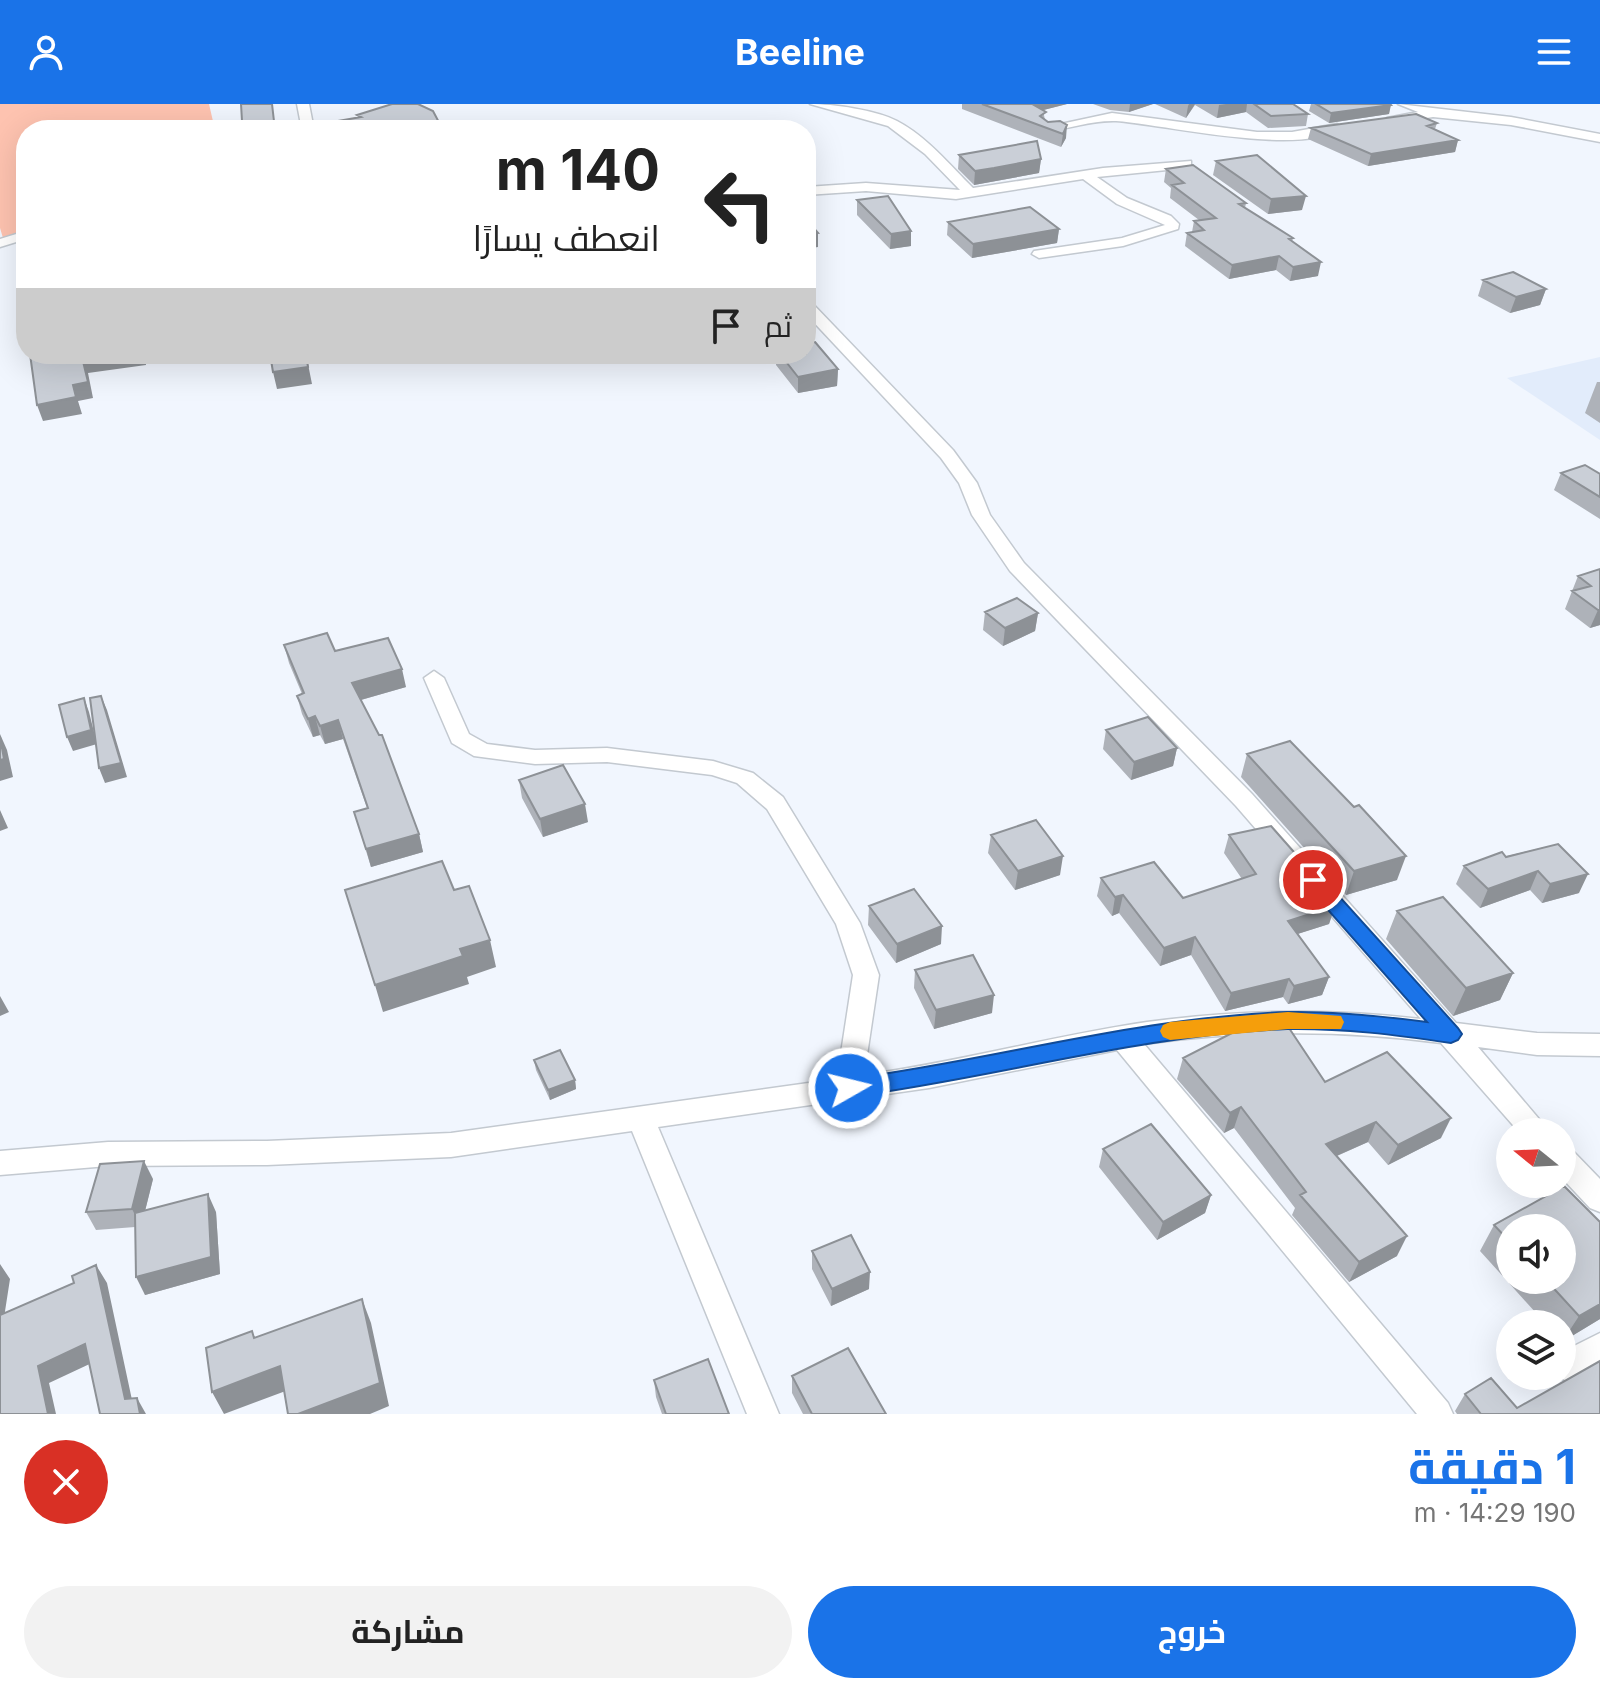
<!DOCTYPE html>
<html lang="ar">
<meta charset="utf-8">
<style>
:root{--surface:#fff;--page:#f2f2f2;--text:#222;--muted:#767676;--accent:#1a73e8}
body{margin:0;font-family:Inter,Cairo,sans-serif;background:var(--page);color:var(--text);direction:rtl;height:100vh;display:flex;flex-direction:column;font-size:30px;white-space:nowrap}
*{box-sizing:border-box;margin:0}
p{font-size:26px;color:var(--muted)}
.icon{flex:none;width:44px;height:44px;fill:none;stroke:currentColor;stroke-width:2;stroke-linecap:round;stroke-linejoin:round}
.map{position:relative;height:1310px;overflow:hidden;direction:ltr}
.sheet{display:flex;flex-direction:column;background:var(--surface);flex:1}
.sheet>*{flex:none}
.hud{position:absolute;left:16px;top:16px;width:800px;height:244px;border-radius:32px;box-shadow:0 8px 32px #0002;direction:rtl;background:#fff;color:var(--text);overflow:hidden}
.needle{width:52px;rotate:288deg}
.tools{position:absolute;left:1496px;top:1014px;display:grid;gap:16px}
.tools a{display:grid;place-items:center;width:80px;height:80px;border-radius:50%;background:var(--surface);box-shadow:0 8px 32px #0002;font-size:40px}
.pin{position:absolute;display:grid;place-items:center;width:68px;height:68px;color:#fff;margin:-34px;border:4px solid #fff;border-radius:50%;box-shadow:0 2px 8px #0007}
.me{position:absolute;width:88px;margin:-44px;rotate:82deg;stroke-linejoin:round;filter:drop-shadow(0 0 6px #0008)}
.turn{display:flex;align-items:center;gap:28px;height:168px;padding:0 24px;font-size:36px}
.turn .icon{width:104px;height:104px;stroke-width:2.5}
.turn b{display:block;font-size:56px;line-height:68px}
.then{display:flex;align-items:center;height:76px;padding:0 24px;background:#0003;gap:16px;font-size:30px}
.round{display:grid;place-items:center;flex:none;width:84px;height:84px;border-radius:42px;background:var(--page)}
.head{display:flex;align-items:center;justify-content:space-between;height:136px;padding:0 24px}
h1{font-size:48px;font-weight:700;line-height:60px;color:var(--accent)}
.button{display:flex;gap:16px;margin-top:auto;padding:16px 24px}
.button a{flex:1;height:92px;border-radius:48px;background:var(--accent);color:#fff;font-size:32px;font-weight:700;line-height:92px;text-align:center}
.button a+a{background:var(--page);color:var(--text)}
header{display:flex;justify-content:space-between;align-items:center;height:104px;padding:0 24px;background:var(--accent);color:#fff;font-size:36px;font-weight:700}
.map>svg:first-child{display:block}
</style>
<header><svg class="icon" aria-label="menu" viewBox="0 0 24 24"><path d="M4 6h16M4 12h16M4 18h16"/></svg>Beeline<svg class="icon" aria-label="person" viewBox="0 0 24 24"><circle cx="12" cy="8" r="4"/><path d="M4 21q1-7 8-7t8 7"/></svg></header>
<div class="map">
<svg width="1600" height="1310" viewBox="0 0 1600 1310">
<rect width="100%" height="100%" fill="#f1f6fe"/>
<path fill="#e2ecfb" d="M1600 253V336L1507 274Z"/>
<path fill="#fec3b0" d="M0 0H209L215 26H26V127L3 134 0 124Z"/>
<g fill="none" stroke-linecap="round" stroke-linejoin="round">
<g stroke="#c3c9d0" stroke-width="3">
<path id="street" d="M297 0H309L314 26H302Z
M810 0C833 0 876 6 897 17 926 32 950 61 973 84L1103 64 1191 57V63L1187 64 1097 73 1127 94 1171 112 1179 120 1178 125 1123 142 1039 154 1032 150 1034 147 1122 134 1165 121 1117 100 1083 75 956 95 866 87 806 91V83L866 79 960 86 925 50 888 22Z
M1398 0 1511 13 1600 30V38L1511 21 1433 13 1387 20V14L1418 8Z
M1112 9 1257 28H1292L1337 20 1343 24C1300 53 1168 21 1116 17 1094 16 1069 24 1048 28L1042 24Z
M26 127V135L0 143V135Z
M806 197 811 198 953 346 977 379 990 411 1024 459 1252 690 1456 919 1537 929 1600 930V952L1537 951 1478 943 1550 1028H1519L1441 939C1342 926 1243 926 1144 940L1448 1299 1453 1310H1417L1117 946 929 984 658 1023 779 1310H747L632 1027 451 1053 267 1061 108 1062 0 1071V1047L108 1038 267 1037 451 1029 837 975 853 871 836 820 767 705 737 679 712 671 607 658 535 660 474 652 452 639 424 574 434 567 444 574 469 630 487 640 535 646 607 644 713 657 753 669 783 693 860 819 879 871 864 971C959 958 1052 932 1147 918 1237 906 1330 904 1421 915L1236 702 1010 467 972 411 959 379 941 354 806 210Z
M1562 1043 1572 1046 1600 1075V1108L1590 1104 1562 1074Z
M1600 1229V1261L1568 1277 1557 1273 1562 1272V1248Z"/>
</g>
<use href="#street" fill="#fff" fill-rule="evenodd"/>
</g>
<path fill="#aeb2b9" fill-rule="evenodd" d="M962 0H1067L1043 6 1045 16 1048 18 1060 17 1066 34 1061 43 962 5Z
M1093 0H1153L1129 8 1110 6Z
M1155 0H1293L1308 10 1306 22 1268 24 1246 8 1217 14 1195 1 1186 14Z
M1311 0H1390L1389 10 1329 19 1309 7Z
M1437 19 1435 25 1458 36 1455 48 1368 62 1308 35 1311 24Z
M959 51 1041 55 1039 69 974 81 958 65Z
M1216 57 1302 106 1268 110 1213 71Z
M1166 65 1246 99 1245 104 1293 134 1292 137 1318 172 1290 177 1276 166 1229 175 1185 142 1187 129 1192 128 1194 117 1199 116 1170 94 1171 84 1164 78Z
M857 96 911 127V142L890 145 857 111Z
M948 118 1059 125 1057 139 972 154 947 131Z
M1483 176 1546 185 1540 201 1510 209 1478 192Z
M776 250H806L838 265 837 282 798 289 776 261Z
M1597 278H1600V319L1585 309Z
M1561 369 1600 370V415L1554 386Z
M1600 465V521L1590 524 1565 505 1578 472Z
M985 508 1038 509 1035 527 1003 542 983 526Z
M284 541 335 547 406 583 361 596 419 730 423 748 371 763 354 708 367 704 343 635 325 640 320 631 313 633 302 610 297 592 302 590 289 559Z
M1106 626 1177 644 1173 662 1131 676 1103 645Z
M1247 650 1397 776 1346 791 1241 673Z
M519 676 588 718 543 733 522 694Z
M991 731 1060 771 1015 786 988 749Z
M1229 731 1321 786 1335 802 1329 820 1297 830 1329 873 1322 891 1288 900 1283 893 1225 907 1191 851 1160 862 1119 809 1112 812 1097 792 1101 774 1183 794 1242 775 1224 749Z
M1558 740 1579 789 1542 799 1530 786 1480 804 1456 780 1464 762Z
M869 802 941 840 896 859 868 821Z
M1397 807 1513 869 1500 896 1453 912 1386 835Z
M915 866 992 909 934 925 914 884Z
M1183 954 1325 978 1441 1034 1388 1061 1368 1038 1337 1052 1397 1152 1349 1178 1292 1111 1295 1104 1234 1024 1224 1029 1177 975Z
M534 956 575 976 576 985 550 996 536 966Z
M1103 1045 1211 1091 1205 1109 1157 1136 1099 1063Z
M153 1075 145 1107 216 1108 220 1170 145 1191 135 1123 96 1126 86 1108Z
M1564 1082 1600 1118V1215L1562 1238V1220H1546L1480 1147 1494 1121ZM1510 1124H1562V1176H1510Z
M812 1147 869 1185 831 1202 812 1165Z
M792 1272 886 1310H803L792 1289Z
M654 1276 729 1310H662L656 1293Z
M1465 1290 1517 1304 1600 1310H1457L1455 1307Z"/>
<path fill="#8d9196" d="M1029 0H1067L1028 10Z
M1130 0H1153L1129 8Z
M1189 0H1195L1186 14 1188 2Z
M1226 0H1247L1246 8 1217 14 1219 1Z
M1391 1 1389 10 1329 19 1331 9Z
M1067 21 1066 34 1061 43 1063 30Z
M1458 36 1455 48 1368 62 1371 50Z
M1041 55 1039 69 974 81 975 67Z
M1306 92 1302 106 1268 110 1271 95Z
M1059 125 1057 139 972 154 973 140Z
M911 127V142L890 145 891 130Z
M818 129V143L806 145V130Z
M1279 152 1276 166 1229 175 1232 161Z
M1321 158 1318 172 1290 177 1293 163Z
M1546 185 1540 201 1510 209 1516 193Z
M105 250H145L146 261 88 269 93 294 78 297 82 310 43 317 37 301 73 281 82 253Z
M306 250 312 280 277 285 273 268Z
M838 265 837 282 798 289V273Z
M1598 506H1600V521L1590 524Z
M1038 509 1035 527 1003 542 1005 524Z
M402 565 406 583 357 597 352 579Z
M101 592 107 606 127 673 105 679 99 664Z
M84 594 89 608 97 640 73 647 67 633Z
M315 612 320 631 313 633 308 615Z
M338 616 343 635 325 640 320 622Z
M0 630 7 646 13 673 0 677Z
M1177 644 1173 662 1131 676 1134 658Z
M585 700 588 718 543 733 540 715Z
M0 706 8 724 0 727Z
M419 730 423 748 371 763 366 745Z
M1063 752 1060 771 1015 786 1018 767Z
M1406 752 1397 776 1346 791 1354 767Z
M1538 767 1530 786 1480 804 1488 785Z
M1588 770 1579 789 1542 799 1550 780Z
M1123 791 1119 809 1112 812 1115 793Z
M1335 802 1329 820 1282 835 1288 817Z
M942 822 941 840 896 859 897 840Z
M1195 833 1191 851 1160 862 1164 844Z
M490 836 496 863 467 873 469 880 383 908 375 881 460 845Z
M1513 869 1500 896 1453 912 1466 884Z
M1329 873 1322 891 1288 900 1294 882Z
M1289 875 1283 893 1225 907 1231 889Z
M994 891 992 909 934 925 936 906Z
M0 892 9 908 0 912Z
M575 976 576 985 550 996 548 986Z
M1241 1003 1234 1024 1224 1029 1230 1009Z
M1451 1014 1441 1034 1388 1061 1398 1041Z
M1376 1018 1368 1038 1318 1060 1326 1040Z
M144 1057 153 1075 141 1123 132 1105Z
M208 1090 216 1108 220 1170 145 1191 136 1173Z
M1211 1091 1205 1109 1157 1136 1163 1118Z
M1407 1132 1397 1152 1349 1178 1359 1158Z
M0 1160 10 1175 1 1233 0 1231Z
M96 1161 107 1179 135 1310 125 1295Z
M870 1168 869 1185 831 1202 832 1185Z
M362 1195 371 1219 389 1302 370 1310H298Z
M1600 1200V1215L1562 1238 1579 1212Z
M85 1240 96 1257 49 1279 56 1310H48L38 1262Z
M280 1262 291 1285 224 1310 212 1288Z
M137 1294 146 1310H140Z"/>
<path fill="#cacfd7" stroke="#8d9196" stroke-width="2" d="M241 0H272L275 26H235L228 19 242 17Z
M392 0H418L433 7 443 26H300L298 24 361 13 357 11Z
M982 0H1032L1046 8 1040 12 1048 18 1060 17 1067 21 1063 30Z
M1254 0H1293L1308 10 1271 12Z
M1316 0H1390L1391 1 1331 9Z
M1416 10 1437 19 1427 22 1458 36 1371 50 1311 24Z
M1037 37 1041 55 994 64 975 67 959 51Z
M1257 51 1306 92 1271 95 1216 57Z
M1193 61 1246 99 1239 100 1293 134 1289 135 1321 158 1293 163 1279 152 1232 161 1187 129 1204 126 1194 117 1216 114 1172 81 1184 79 1166 65Z
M888 92 911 127 891 130 857 96Z
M1030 103 1059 125 973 140 948 118Z
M806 115 818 129 806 130Z
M1513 168 1546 185 1516 193 1483 176Z
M815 238 838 265 798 273 780 250H806V239Z
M30 250H105L82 253 88 278 73 281 76 293 37 301Z
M270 250H306L308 263 273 268Z
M1585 361 1600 370V393L1561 369Z
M1600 465V506H1598L1572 487 1591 482 1578 472Z
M1017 494 1038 509 1005 524 985 508Z
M327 529 335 547 388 534 402 565 352 579 379 631H382L419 730 366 745 354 708 368 704 338 616 320 622 315 612 308 615 297 592 304 589 284 541Z
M101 592 121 659 99 664 90 594Z
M84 594 91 626 67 633 59 601Z
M1148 613 1177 644 1134 658 1106 626Z
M0 633 4 655 0 656Z
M1290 637 1354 703 1359 701 1406 752 1354 767 1247 650Z
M563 661 585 700 540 715 519 676Z
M1036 716 1063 752 1018 767 991 731Z
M1271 722 1323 781 1319 783 1335 802 1288 817 1329 873 1294 882 1289 875 1231 889 1195 833 1164 844 1123 791 1115 793 1101 774 1154 758 1183 794 1256 770 1229 731Z
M1558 740 1588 770 1550 780 1538 767 1488 785 1464 762 1502 748 1506 753Z
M442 757 454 786 469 782 490 836 460 845 463 852 375 881 345 786Z
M914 785 942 822 897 840 869 802Z
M1443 793 1513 869 1466 884 1397 807Z
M973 851 994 891 936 906 915 866Z
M1283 915 1325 978 1387 948 1451 1014 1398 1041 1376 1018 1326 1040 1407 1132 1359 1158 1300 1091 1306 1088 1241 1003 1230 1009 1183 954 1234 928Z
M560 946 575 976 548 986 534 956Z
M1151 1020 1211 1091 1163 1118 1103 1045Z
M144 1057 132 1105 86 1108 100 1060Z
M1564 1082 1600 1118V1200L1579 1212 1546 1176H1562V1124H1510V1138L1494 1121Z
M208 1090 211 1153 136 1173 135 1109Z
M851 1131 870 1168 832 1185 812 1147Z
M96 1161 125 1295 137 1294 140 1310H100L85 1240 38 1262 48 1310H0V1211L74 1179 72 1172Z
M362 1195 380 1279 298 1310H288L280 1262 212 1288 206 1244 252 1227 254 1234Z
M848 1244 886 1310H812L792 1272Z
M708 1255 729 1310H666L654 1276Z
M1600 1257V1310H1481L1465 1290 1491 1274 1517 1304Z"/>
<path fill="#1a73e8" stroke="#114b97" stroke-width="2" d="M1313 768 1320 771 1458 924 1462 930 1458 936 1451 939C1397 931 1342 924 1287 925 1139 931 995 974 849 993L841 991 838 984 841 977 849 975C995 956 1139 913 1287 908 1334 907 1381 912 1427 918L1306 781 1303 776 1306 771Z"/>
<path fill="#f59e0b" d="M1288 908 1341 912 1344 918 1341 925H1288L1170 936 1163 933 1160 927 1163 921 1170 918Z"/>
</svg>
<div class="tools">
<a><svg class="needle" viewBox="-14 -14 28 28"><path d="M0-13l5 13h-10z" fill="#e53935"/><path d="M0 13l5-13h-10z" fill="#767676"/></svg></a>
<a><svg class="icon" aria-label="sound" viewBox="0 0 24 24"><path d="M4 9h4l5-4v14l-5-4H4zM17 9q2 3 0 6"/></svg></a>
<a><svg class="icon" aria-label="layers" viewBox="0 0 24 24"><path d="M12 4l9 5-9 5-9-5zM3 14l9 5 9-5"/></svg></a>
</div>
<div class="pin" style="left:1313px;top:776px;background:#d93025"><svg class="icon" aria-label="arrive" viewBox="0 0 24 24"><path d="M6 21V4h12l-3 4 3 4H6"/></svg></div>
<svg class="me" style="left:849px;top:984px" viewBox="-20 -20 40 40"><circle r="17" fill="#1a73e8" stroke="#fff" stroke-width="3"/><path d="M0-11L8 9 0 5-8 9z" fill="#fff"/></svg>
<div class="hud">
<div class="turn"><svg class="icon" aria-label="left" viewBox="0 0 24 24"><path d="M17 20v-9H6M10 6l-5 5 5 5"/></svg><div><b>140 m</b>انعطف يسارًا</div></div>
<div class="then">ثم<svg class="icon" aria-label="arrive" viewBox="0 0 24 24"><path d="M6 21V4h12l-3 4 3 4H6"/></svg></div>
</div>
</div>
<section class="sheet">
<div class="head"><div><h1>1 دقيقة</h1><p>190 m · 14:29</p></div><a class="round" style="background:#d93025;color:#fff"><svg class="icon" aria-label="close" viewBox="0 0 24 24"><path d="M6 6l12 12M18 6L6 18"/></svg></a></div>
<div class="button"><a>خروج</a><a>مشاركة</a></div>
</section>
